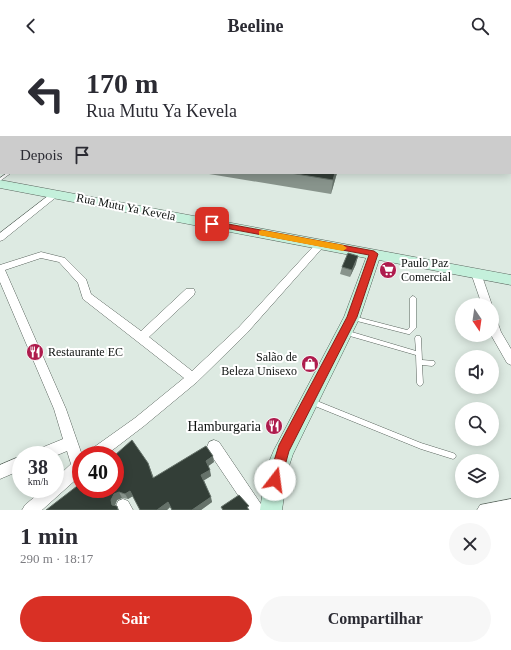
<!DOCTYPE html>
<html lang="pt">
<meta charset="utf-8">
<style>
:root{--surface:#fff;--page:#f7f7f7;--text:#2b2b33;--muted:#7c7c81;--accent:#d93025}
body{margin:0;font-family:"Times New Roman",serif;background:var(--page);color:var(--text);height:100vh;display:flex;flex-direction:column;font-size:15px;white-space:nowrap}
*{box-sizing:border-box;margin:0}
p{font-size:13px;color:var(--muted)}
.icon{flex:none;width:22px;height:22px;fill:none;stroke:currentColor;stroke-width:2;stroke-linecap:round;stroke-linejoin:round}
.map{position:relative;height:458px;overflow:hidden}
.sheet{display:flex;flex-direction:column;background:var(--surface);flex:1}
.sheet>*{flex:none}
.banner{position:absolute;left:0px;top:0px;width:511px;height:122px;box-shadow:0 2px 10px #0003;background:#fff;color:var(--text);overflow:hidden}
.needle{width:26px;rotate:167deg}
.controls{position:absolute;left:455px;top:246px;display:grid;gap:8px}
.controls a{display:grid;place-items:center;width:44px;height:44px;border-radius:50%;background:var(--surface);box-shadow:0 2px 10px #0003;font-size:20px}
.speed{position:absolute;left:12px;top:394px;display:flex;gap:8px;font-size:20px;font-weight:700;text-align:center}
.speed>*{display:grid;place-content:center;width:52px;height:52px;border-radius:50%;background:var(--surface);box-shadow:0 2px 10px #0003;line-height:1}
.speed small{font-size:10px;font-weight:400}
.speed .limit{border:6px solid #d22;background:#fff;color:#111}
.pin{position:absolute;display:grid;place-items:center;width:34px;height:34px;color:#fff;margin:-17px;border-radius:8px;box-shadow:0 2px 6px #0006}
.me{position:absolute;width:44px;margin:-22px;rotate:15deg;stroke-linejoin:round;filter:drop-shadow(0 0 3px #0008)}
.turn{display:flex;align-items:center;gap:14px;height:84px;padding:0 20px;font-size:18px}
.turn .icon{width:52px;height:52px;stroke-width:2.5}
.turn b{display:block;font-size:28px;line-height:34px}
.then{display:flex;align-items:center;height:38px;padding:0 20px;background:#0003;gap:8px;font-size:15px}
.round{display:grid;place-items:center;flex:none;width:42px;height:42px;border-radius:21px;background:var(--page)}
.overview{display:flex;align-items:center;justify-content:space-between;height:68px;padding:0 20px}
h1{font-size:24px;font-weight:600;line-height:30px}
.primary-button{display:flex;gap:8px;margin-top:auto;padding:8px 20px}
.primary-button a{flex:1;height:46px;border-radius:24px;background:var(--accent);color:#fff;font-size:16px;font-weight:600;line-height:46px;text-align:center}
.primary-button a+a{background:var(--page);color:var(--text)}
header{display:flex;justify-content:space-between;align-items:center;height:52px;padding:0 20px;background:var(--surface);font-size:18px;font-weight:600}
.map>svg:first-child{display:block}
</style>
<header><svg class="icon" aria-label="back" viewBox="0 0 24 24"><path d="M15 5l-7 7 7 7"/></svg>Beeline<svg class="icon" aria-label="search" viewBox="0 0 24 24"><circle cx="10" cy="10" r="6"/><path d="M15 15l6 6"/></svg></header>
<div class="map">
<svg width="511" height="458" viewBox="0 0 511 458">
<rect width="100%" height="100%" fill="#ddeae2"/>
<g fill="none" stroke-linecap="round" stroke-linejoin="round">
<g stroke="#59645d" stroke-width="1">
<path id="lane" d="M495 0H497L498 1H496Z
M510 8 511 9V11L510 10Z
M7 121H11L0 129V126Z
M413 244 415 245 416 246V276L410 282H408L353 268 351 267 350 266 351 265 353 264 407 278 410 275V246L411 245Z
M343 278H345L416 299 415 286 416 284H420L421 286 422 308 434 309 435 311 434 313 432 314 422 313 423 331 422 333 420 334 418 333 417 331 416 303 343 282 342 280Z
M312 347 421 391 453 401 455 402 456 404 455 406 453 407 421 397 310 352 309 350 310 348Z"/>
</g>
<g stroke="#59645d" stroke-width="1">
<path id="street" d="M53 140H59L60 142 3 188 0 189V181Z
M321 189 324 190 326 192 324 194 247 281 197 330 144 374 106 403H88L90 398 135 366 184 326 83 247 78 231 59 210 41 206 5 218 66 357 82 403 81 423 42 458H22L25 453 44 437H55V427L71 412 67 399 55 404 34 403 36 398 63 387 54 357 0 230V213L41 200 65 206 86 227 91 242 141 279 186 237H194L195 240 194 243 149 285 192 319 239 275 310 198 318 190Z
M476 218 481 221 492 253H482L471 221Z
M492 265 496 266 501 280 511 297V313L507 311 491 283Z
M214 388 219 390 265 458H248L209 400 207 395 209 390Z
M21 404V418L0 427V413Z
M123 447 128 449 133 458H117L116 454 118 449Z
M511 447V458H477L480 453Z"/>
</g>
<g stroke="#59645d" stroke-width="1">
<path id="secondary" d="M0 128 511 223V233L379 208 360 265 293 402 288 417 282 458H260L266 417 274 398 344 265 366 206 0 136Z"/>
</g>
<use href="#lane" fill="#fff" fill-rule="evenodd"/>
<use href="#street" fill="#fff" fill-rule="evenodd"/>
<use href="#secondary" fill="#c4f0db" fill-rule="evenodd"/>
</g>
<path fill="#88948c" d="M273 0H293L291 1H278Z
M510 25H511V92L510 91Z
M203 121H337L331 142Z
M356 212 350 225 340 222 342 215Z
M214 410 208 414 211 424 204 428 212 450 201 458H172L170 455 167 458H140L133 444 128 447 122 446 117 448 115 454H117L119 458H46L148 411 154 426Z"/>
<path fill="#66726a" d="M335 121H337L331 142 333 128Z
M358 204 356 212 350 225 352 218Z
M213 404 214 410 207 415 206 409Z
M210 418 211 424 203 429 201 423Z
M130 439 133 444 128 447 125 442Z
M119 440 122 446 117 448 115 453V458L112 453 111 448 114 442Z
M211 445 212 450 201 458H192Z
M168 450 170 455 167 458H157Z"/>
<path fill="#333e37" stroke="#66726a" d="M199 0H262L261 1H198Z
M302 0H377V1H301Z
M510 25H511V84H510Z
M290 121H335L333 128Z
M348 201 358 204 352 218 342 215Z
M132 388 148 411 153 426 206 394 213 404 206 409 210 418 201 423 211 445 192 458H172L168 450 157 458H140L130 439 125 442 119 440 114 442 111 448 112 453 117 454 118 458H46L81 431V437H115V403Z
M239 443 249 454 247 455 249 458H223L221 455Z"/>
<path fill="#d93025" stroke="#8d1f18" d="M212 169 374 199 378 202 357 265 289 399 280 432 275 434 270 432 268 428 279 393 347 265 369 203 209 173 208 172Z"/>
<path fill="#f59e0b" d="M262 178 343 193 347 196 343 199 259 183V179Z"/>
<defs>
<g id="supermarket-disc" transform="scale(0.9)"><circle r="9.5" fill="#ae1c4d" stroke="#fff"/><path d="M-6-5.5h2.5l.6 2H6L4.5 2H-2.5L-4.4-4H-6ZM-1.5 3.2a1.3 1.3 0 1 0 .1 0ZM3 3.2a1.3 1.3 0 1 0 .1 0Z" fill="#fff"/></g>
<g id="restaurant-disc" transform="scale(0.9)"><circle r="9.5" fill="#ae1c4d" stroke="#fff"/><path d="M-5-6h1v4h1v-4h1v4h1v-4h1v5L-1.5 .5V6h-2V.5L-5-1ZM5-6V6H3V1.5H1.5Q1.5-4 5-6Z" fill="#fff"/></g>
<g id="shop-disc" transform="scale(0.9)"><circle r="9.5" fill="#ae1c4d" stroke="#fff"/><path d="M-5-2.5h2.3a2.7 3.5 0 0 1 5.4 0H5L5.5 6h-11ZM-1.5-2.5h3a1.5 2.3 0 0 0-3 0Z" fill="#fff"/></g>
</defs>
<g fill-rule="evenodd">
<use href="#supermarket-disc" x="388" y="218"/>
<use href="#restaurant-disc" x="35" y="300"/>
<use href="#shop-disc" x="310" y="312"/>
<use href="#restaurant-disc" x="274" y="374"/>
</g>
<g text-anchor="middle" stroke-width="4" stroke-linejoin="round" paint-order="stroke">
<g font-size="12" fill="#0d110f" stroke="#fff">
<text transform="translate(126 155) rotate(11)" y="4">Rua Mutu Ya Kevela</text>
</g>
<g font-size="12" fill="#0d110f" stroke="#fff" text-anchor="start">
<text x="401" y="215">Paulo Paz<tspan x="401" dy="14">Comercial</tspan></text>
<text x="48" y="304">Restaurante EC</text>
<text x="297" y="309" text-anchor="end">Salão de<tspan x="297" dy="14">Beleza Unisexo</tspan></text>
</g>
<g font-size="14" fill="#0d110f" stroke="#fff" text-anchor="end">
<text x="261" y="379">Hamburgaria</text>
</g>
</g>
</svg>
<div class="controls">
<a><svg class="needle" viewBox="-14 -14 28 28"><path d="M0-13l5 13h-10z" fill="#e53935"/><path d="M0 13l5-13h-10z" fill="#7c7c81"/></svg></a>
<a><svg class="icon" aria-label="sound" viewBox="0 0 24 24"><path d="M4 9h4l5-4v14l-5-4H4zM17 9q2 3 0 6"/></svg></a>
<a><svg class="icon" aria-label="search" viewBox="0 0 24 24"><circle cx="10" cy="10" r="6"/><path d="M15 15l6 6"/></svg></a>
<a><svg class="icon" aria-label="layers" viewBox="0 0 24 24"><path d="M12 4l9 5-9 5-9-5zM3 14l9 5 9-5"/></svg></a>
</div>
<div class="speed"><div>38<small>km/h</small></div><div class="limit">40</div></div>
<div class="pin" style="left:212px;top:172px;background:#d93025"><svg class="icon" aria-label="arrive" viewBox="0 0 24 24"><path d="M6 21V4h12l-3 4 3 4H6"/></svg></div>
<svg class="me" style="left:275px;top:428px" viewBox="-20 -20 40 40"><circle r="19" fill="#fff"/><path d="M0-13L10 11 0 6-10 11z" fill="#d93025"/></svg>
<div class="banner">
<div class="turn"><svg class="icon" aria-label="left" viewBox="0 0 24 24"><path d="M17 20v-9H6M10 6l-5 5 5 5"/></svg><div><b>170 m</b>Rua Mutu Ya Kevela</div></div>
<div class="then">Depois<svg class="icon" aria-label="arrive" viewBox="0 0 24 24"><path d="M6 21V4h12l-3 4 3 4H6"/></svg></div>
</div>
</div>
<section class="sheet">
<div class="overview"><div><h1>1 min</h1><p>290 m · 18:17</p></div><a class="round"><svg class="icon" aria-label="close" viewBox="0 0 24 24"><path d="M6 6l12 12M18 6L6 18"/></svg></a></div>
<div class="primary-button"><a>Sair</a><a>Compartilhar</a></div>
</section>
